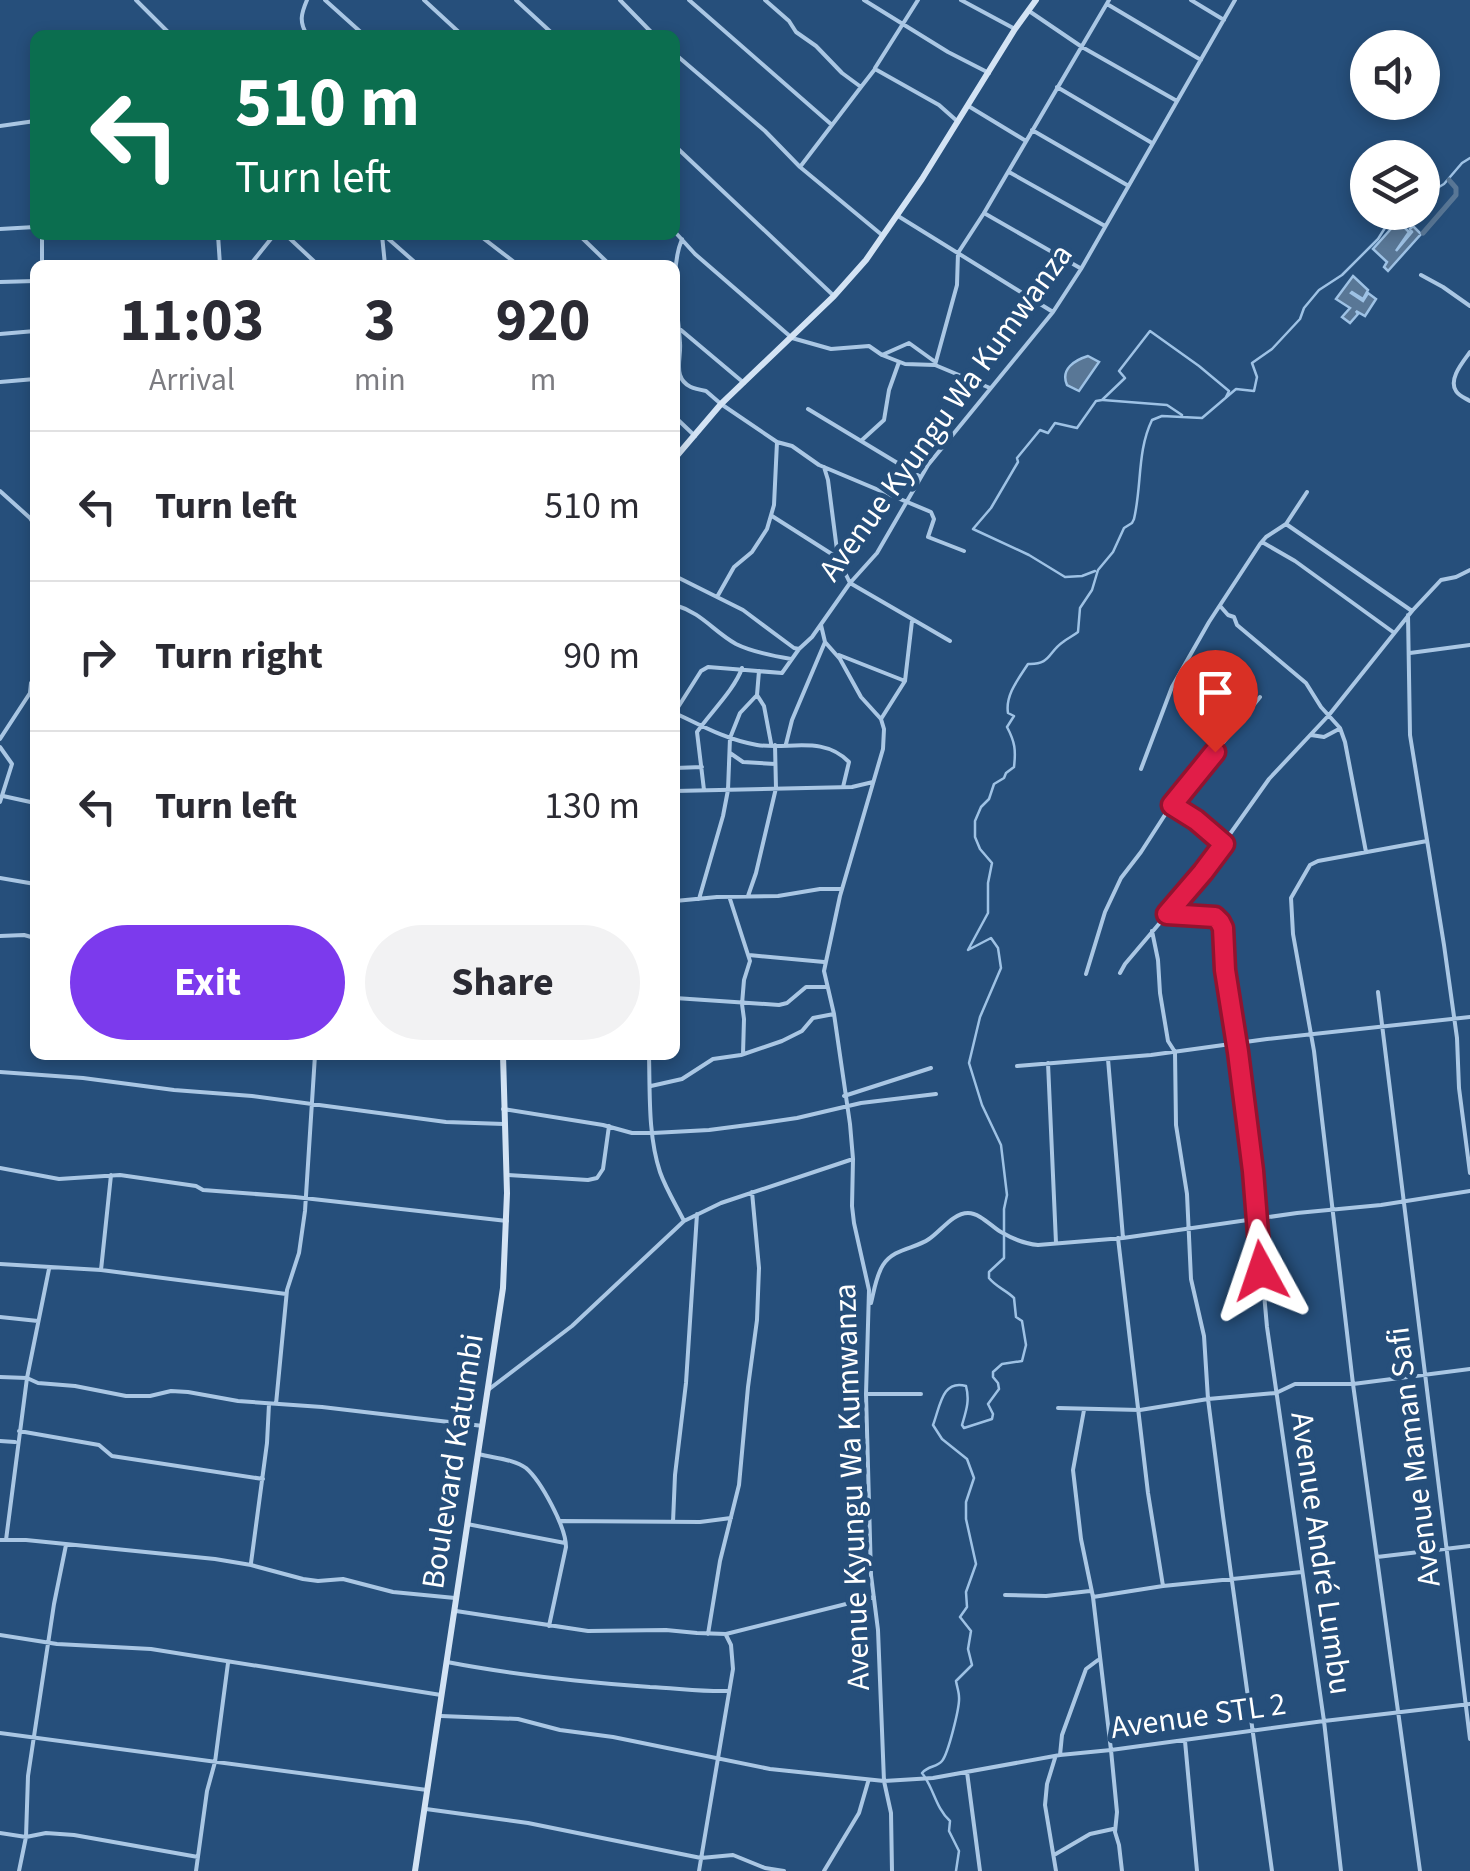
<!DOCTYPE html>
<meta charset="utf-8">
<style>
:root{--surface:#fff;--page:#f2f2f3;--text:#2b2b33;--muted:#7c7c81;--line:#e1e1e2;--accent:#7c3aed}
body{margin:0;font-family:"Source Sans 3",sans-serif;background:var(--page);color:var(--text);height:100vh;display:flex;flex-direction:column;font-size:38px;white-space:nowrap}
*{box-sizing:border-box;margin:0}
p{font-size:32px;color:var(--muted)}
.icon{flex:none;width:55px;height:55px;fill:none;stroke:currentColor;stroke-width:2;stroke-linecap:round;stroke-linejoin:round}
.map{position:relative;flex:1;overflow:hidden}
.panel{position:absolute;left:30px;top:260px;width:650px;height:800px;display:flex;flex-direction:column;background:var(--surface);border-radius:15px;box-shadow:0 5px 15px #0003}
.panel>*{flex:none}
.top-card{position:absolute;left:30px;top:30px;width:650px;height:210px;border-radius:15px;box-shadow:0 5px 15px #0003;background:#0b6e4f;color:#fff;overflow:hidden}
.fabs{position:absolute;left:1350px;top:30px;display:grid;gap:20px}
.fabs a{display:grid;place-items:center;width:90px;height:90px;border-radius:50%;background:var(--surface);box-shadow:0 5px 15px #0003;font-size:50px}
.pin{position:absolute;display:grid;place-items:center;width:85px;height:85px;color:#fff;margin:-102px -42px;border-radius:50% 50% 50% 0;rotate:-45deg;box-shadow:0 0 10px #0007}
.pin .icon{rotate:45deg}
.me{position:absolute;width:110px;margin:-55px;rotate:355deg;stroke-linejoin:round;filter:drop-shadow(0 0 8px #0008)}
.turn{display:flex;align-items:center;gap:35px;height:210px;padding:0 40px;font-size:45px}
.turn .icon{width:130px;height:130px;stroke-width:2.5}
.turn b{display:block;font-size:70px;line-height:85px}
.eta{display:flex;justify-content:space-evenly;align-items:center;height:170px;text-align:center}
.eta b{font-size:60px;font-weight:700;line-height:70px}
.cta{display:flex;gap:20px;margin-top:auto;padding:20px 40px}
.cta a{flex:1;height:115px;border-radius:60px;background:var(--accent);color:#fff;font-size:40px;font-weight:700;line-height:115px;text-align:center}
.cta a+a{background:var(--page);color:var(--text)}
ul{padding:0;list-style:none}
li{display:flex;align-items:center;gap:30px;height:150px;padding:0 40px;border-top:2px solid var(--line)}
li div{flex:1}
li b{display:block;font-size:38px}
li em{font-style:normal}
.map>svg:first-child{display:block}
</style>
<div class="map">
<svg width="1470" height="1871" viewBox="0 0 1470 1871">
<rect width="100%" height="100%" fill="#264f7b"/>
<path fill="#597796" stroke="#9ec2e5" stroke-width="2.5" d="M1398 221 1409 232 1396 251 1412 232 1410 229 1413 226 1421 234 1388 271 1384 267 1387 262 1373 249Z
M1353 276 1368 290 1363 299 1352 292 1351 293 1363 301 1368 293 1376 299 1365 316 1356 311 1358 314 1350 323 1342 317 1350 308 1336 299Z
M1088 356 1099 362 1079 391 1067 385C1060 369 1075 360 1088 356Z"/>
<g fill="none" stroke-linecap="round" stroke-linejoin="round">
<path stroke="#9ec2e5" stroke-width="2.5" d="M1422 197 1444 184 1462 163 1470 158
M1103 400 1167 405 1182 415
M1095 571 1082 576 1065 577 1029 555 973 529 991 508 1018 462 1017 458 1040 430 1048 433 1055 423 1077 428 1096 401 1102 400 1125 378 1119 371 1150 331 1199 366 1229 391 1226 397
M956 1871 959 1851 949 1831 950 1821C935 1807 934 1788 922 1773 929 1765 936 1768 942 1761 948 1754 960 1707 959 1697 959 1692 957 1687 956 1681L972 1665 968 1649 971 1631 960 1617 967 1607 966 1592 976 1564 966 1519V1502L974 1478 967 1459 942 1439 933 1425C940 1407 942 1379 966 1386 970 1401 966 1411 962 1425L964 1428 992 1419 993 1414 988 1404 999 1389 998 1383 993 1377V1372L1002 1364 1022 1361 1026 1345 1022 1321 1016 1317 1014 1298C1006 1290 996 1287 989 1278V1272L1004 1258V1209L1007 1195 1001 1145 982 1105 969 1063 980 1017 1001 968 998 948 991 938 968 950 988 913V883L992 863 980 849 975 837V821L981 807 989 799 994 784 1004 778 1006 773 1014 767C1016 750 1015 742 1007 727L1014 716 1008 713C1005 695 1019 678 1028 664 1051 665 1048 652 1063 642 1068 638 1073 636 1078 632L1080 608 1092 590 1098 570 1113 552 1124 528 1132 523 1134 519C1142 485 1137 451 1152 420L1162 416 1202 418 1236 389 1254 391 1257 377 1252 363 1272 349 1300 319 1304 308 1319 290 1342 275 1378 239 1395 212"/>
<path stroke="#597796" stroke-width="5" d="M1423 233 1456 195V188L1449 180"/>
<path stroke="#aac7e4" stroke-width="4" d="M136 0 171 35
M307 0C301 14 299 22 307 35
M325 0 364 35
M424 0 462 35
M516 0 554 35
M620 0 654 35
M689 0 832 125
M765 0 789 21 796 32 816 46 842 73 861 87 875 69 939 105 957 121
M864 0 948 52 989 73
M961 0 1015 29
M1191 0 1224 20
M1107 4 1201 60
M1029 11 1082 47 1177 101
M675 54 765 131 800 167 882 235
M875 68 918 0
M1057 87 1152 143
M970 107 1026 141
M0 126 35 121
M1032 130 1127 185
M675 146 834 296
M800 167 861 87
M1009 172 1105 226
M984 213 1080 268
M898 216 1053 312
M0 229 35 227
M675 232 695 254 792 338 831 349 869 346 882 355 905 364 935 365 990 388
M42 235V265
M218 235 220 265
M286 235 318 265
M382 235 385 265
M384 235 418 265
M479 235 518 265
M579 235 610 265
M682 239C669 271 678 309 680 343 681 353 677 366 680 375 684 387 695 389 706 391L721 404 777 442 792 446 819 465 931 512 934 519 928 537 964 551
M250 265 274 235
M1421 275 1443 287 1470 306
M0 282 35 281
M675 325 744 383
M0 334 35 331
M1470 352C1463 362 1448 379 1456 391 1459 396 1465 398 1470 401
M882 355 909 343 934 361
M935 365 957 285 958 253 984 213 1109 0
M0 382 35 379
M808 409 919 476
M675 417 695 436
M862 440 884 420 889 390 899 362
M824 467 828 480 838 558 850 583 950 641
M0 491 30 518 35 526
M772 516 838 558
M1286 524 1412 611
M1262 542 1295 561 1393 632
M675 576 743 610 794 648 799 649
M717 597 734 567 752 552 767 529 774 505 777 442
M675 605C702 613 713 631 736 644 752 652 773 656 791 659
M1221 607 1228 615 1234 617 1237 625 1306 683 1321 707 1340 728 1345 742 1366 852
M1408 615 1410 735 1444 945 1457 1038 1459 1088 1470 1173
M821 625 825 642 840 659 861 697 881 719 884 729 883 749 840 896 824 971 834 1014 850 1124 853 1159 852 1206 854 1223 869 1290 866 1394 871 1575 878 1630 884 1781 891 1813 892 1871
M1410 653 1470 645
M839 655 905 681
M759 671 757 695 764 706 771 743
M675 712 701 671 708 667 782 673 799 649 812 637 850 583 877 553 928 465 1053 312 1081 269 1235 0
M675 713C702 726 727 740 757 745 789 750 823 735 849 762L843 787
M881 719 905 681 912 621
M1311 735 1324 737 1339 729
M0 739 30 693 31 683 35 679
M786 744 792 720 825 642
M0 747 12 764 0 802
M730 753 743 762 775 764
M675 768 702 767
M1141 769 1172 687 1209 622 1260 544 1266 537 1286 524 1307 492
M704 790 697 732C710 713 735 689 742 668
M675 791 852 787 873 782
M3 796 35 803
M1172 805 1196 820 1223 844
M0 878 35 884
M748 896 756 873 776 788 775 745
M699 899 723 816 728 790 730 738 740 713 757 695
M730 899 750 961 744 980 742 1004 744 1019 743 1054
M675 901 717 897 778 896 820 889H842
M1167 915 1215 917 1222 925 1225 970 1238 1053 1253 1171 1267 1327 1324 1721 1341 1871
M1152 931 1158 960 1160 993 1168 1041 1175 1052 1176 1125 1187 1194 1191 1279 1204 1336 1208 1399 1223 1516 1272 1871
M0 936 24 935 35 938
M749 955 824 962
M1120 973 1125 964 1203 872 1269 779 1329 715 1412 611 1441 580 1456 577 1470 570
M1086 974 1105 912 1121 878 1141 852 1181 790 1191 782 1260 697
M1378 992 1470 1739
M675 998 779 1005 787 1003 806 987H827
M649 1055C650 1093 648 1136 660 1172 666 1189 676 1205 684 1221
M1108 1059 1123 1238
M1048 1063 1056 1243
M1017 1066 1151 1055 1267 1039 1470 1017
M0 1072 83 1078 174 1090 252 1096 446 1122 504 1124
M651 1086 682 1079 713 1059 741 1055 782 1041 802 1031 813 1018 834 1014
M844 1096 931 1068
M503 1109 603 1125 632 1133H653L709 1130 763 1123 797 1118 861 1103 936 1094
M0 1168 59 1179 120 1175 196 1186 203 1190 295 1197 507 1221
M507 1175 588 1180 597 1178 603 1169 609 1126
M1118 1238 1148 1493 1163 1586
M0 1264 101 1270 286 1294
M101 1270 111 1175
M871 1303C874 1291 876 1276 883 1265 894 1248 915 1249 929 1239 941 1231 953 1213 968 1213 980 1213 992 1227 1001 1232 1013 1239 1025 1244 1038 1245L1123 1238 1297 1213 1381 1205 1470 1191
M0 1317 38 1321
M0 1377 27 1378 38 1383 75 1386 126 1396H150L171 1391 188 1392 238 1401 322 1407 483 1426
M488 1390 572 1326 684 1221 721 1203 853 1159
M866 1394H921
M276 1404 287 1290 299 1253 305 1211 315 1055
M1058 1408 1140 1410 1208 1399 1276 1393 1295 1384H1353L1470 1369
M1084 1410 1073 1470 1081 1539 1093 1597
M19 1431 99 1445 112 1456 263 1479
M0 1441 15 1442
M479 1454C493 1458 514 1459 526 1468 541 1481 566 1527 566 1547L549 1626
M561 1521 700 1522 731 1518
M673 1522 675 1475 686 1383 697 1214
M467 1524 565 1543
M0 1540H26L215 1559 251 1565 303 1579 318 1581 343 1579 393 1592 455 1598
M6 1540 27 1378 49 1269
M1377 1557 1470 1546
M251 1563 267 1443 269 1404
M1005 1595 1046 1596 1090 1591
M456 1611 588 1631 666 1630 697 1633 726 1634 874 1597
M708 1634 720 1561 739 1485 748 1387 757 1320 759 1268 752 1192
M0 1635 57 1644 151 1649 441 1695
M447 1662C514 1675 583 1682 650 1687 676 1688 703 1692 729 1691
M441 1716 518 1719 560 1730 613 1737 770 1769 884 1781 933 1778 1060 1755 1111 1750 1324 1721 1470 1704
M0 1733 427 1790
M1185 1741 1197 1871
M1060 1755 1062 1735 1086 1669 1098 1660
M1055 1758 1047 1784 1045 1805 1056 1871
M967 1772 980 1871
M426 1809 528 1823 701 1858 733 1855 765 1868 784 1871
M0 1833 26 1837 46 1833 74 1835 198 1857
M1054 1855 1090 1834 1113 1829
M19 1871 26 1837 28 1776 54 1604 66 1545
M196 1871 207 1791 215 1762 228 1663
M699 1871 733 1669 731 1645 726 1635
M824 1871 859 1813 868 1782
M1122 1871 1119 1845 1115 1832 1117 1812 1111 1750 1093 1597 1163 1586 1302 1572
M1420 1871 1353 1384 1314 1051 1293 934 1291 898 1310 865 1318 861 1427 841"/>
<path stroke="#d3e3f4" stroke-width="6" d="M675 458 721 404 834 296 866 260 922 179 1015 29 1036 0
M415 1871 503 1288 507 1193 503 1055"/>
</g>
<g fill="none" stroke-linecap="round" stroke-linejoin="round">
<g stroke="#92132f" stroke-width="25">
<path id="route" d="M1215 752 1172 805 1196 820 1224 844 1203 872 1167 914 1215 917 1220 922 1223 928 1225 970 1238 1052 1253 1171 1261 1271"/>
</g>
<use href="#route" stroke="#e11d48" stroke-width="18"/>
</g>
<g text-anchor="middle" stroke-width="10" stroke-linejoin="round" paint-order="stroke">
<g font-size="32" fill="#fff" stroke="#264f7b">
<text transform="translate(945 412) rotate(-54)" y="11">Avenue Kyungu Wa Kumwanza</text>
<text transform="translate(1413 1457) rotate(-97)" y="11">Avenue Maman Safi</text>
<text transform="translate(452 1461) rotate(-81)" y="11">Boulevard Katumbi</text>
<text transform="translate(851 1487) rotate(-92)" y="11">Avenue Kyungu Wa Kumwanza</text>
<text transform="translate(1322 1553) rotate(82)" y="11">Avenue André Lumbu</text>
<text transform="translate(1198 1715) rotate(-8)" y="11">Avenue STL 2</text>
</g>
</g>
</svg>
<div class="fabs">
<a><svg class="icon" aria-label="sound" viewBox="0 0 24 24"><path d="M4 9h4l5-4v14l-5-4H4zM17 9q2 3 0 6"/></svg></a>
<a><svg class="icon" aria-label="layers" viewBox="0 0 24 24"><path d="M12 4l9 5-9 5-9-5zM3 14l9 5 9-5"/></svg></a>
</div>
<div class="pin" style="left:1215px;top:752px;background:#d93025"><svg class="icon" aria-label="arrive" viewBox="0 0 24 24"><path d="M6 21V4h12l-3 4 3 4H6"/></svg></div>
<svg class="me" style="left:1261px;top:1271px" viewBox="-20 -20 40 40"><path d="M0-17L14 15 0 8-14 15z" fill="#e11d48" stroke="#fff" stroke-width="4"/></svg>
<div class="top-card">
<div class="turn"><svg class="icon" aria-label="left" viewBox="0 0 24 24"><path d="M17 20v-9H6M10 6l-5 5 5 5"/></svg><div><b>510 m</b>Turn left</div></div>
</div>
<section class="panel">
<div class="eta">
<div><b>11:03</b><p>Arrival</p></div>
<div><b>3</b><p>min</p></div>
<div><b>920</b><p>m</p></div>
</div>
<ul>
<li><svg class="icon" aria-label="left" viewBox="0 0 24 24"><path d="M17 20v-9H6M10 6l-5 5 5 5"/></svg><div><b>Turn left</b></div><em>510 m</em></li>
<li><svg class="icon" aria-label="right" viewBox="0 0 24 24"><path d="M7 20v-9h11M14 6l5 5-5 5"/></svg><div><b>Turn right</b></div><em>90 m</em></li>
<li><svg class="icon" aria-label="left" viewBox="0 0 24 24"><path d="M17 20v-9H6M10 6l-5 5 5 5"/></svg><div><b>Turn left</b></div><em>130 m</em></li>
</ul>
<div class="cta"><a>Exit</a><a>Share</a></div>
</section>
</div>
